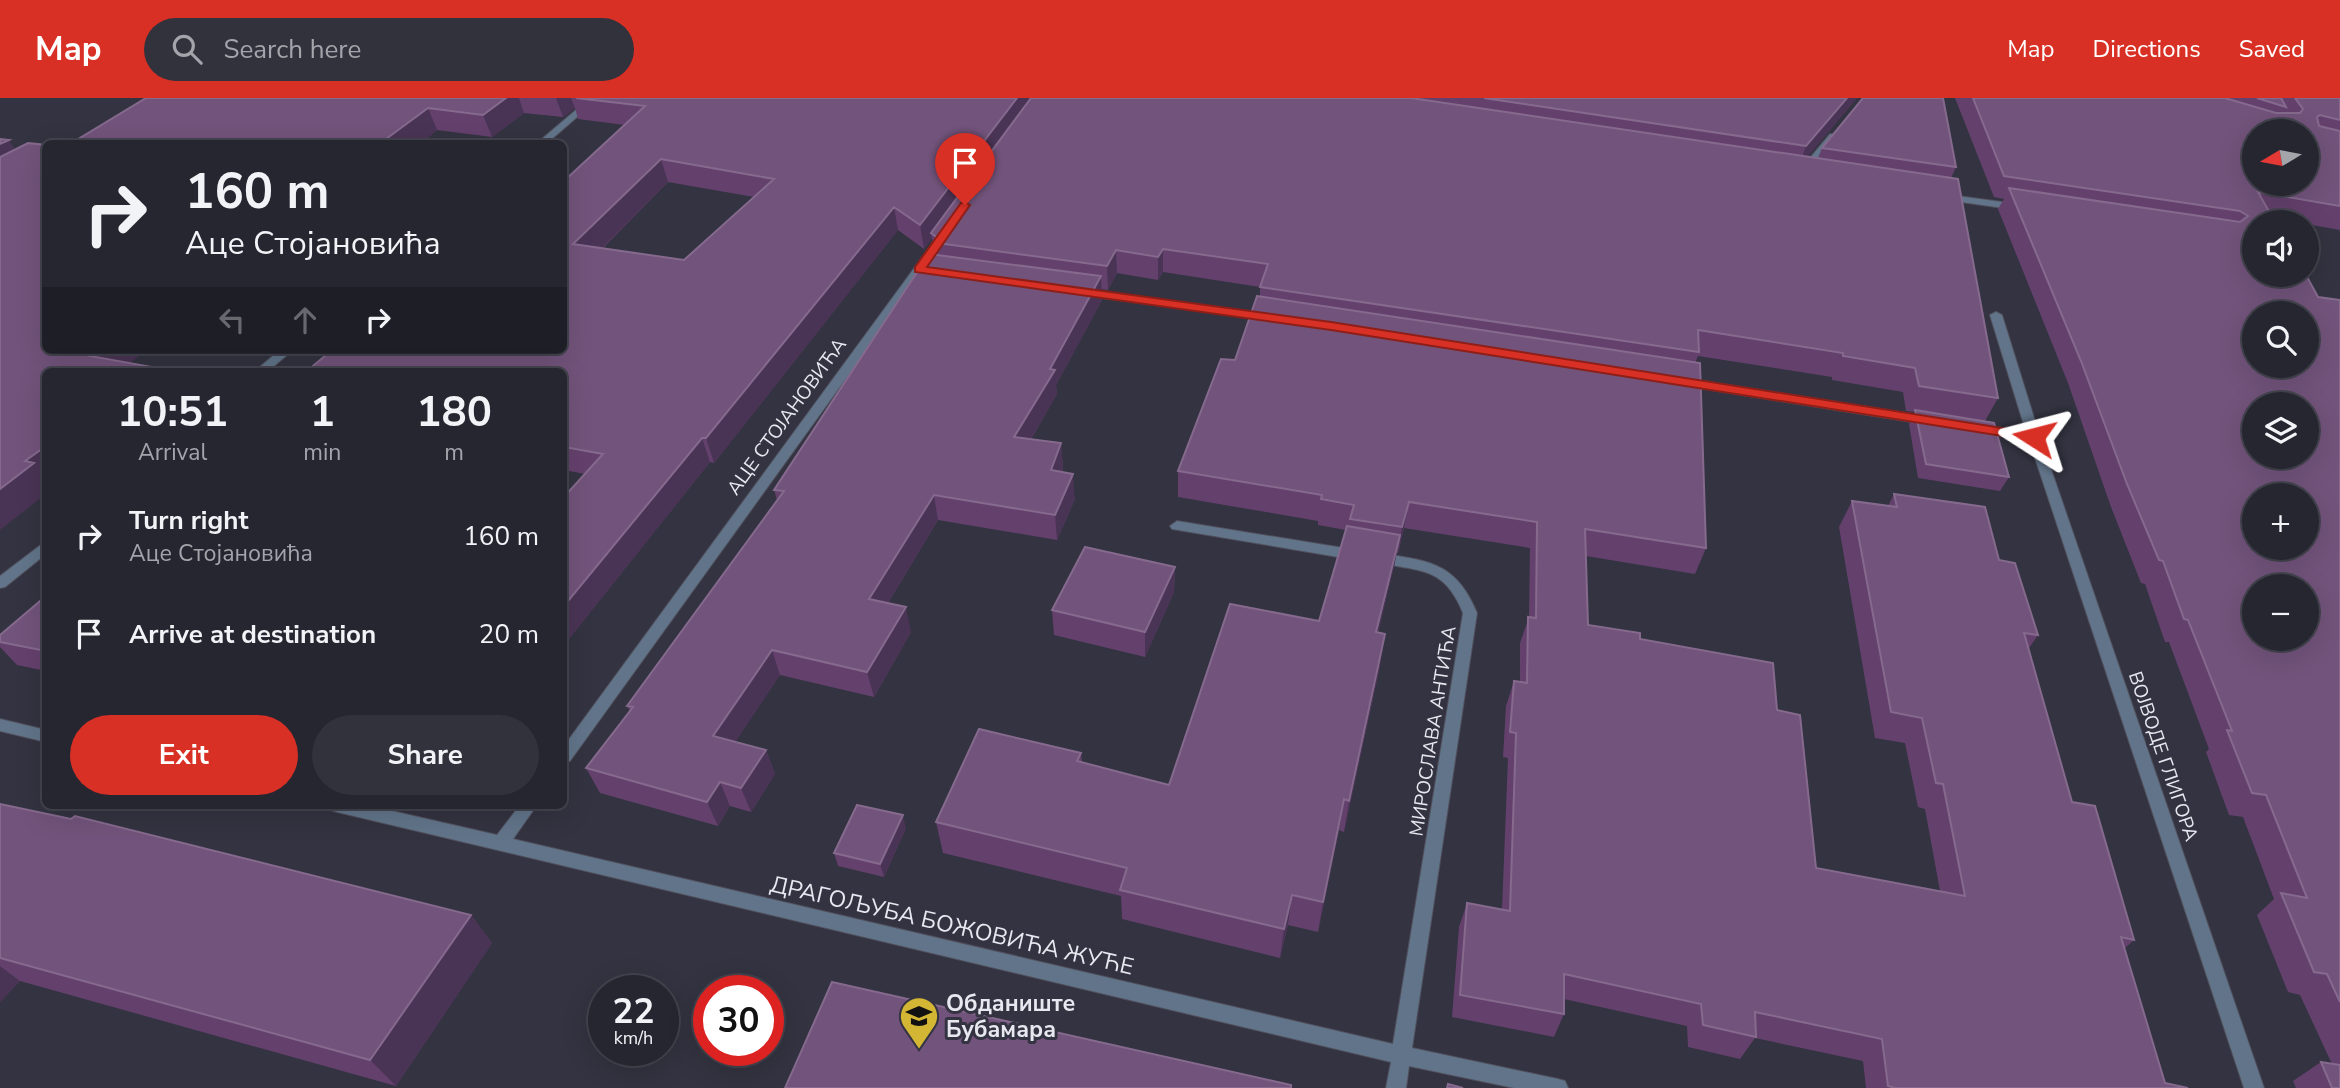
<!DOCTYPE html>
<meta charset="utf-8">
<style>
:root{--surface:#262631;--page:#32323d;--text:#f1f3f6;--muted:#a4a5ab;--line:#42434d;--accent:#d93025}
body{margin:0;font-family:"Nunito Sans",sans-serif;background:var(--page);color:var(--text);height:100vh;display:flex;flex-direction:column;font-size:26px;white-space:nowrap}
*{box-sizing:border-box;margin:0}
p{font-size:23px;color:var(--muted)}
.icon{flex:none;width:38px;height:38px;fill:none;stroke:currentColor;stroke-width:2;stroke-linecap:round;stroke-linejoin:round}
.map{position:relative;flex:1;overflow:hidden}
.side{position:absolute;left:42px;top:270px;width:525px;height:441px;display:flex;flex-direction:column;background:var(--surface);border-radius:10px;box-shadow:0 7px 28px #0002,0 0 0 2px var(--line)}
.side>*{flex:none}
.banner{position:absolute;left:42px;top:42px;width:525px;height:214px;border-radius:10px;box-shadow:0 7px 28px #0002,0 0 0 2px var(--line);background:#262631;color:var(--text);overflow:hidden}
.needle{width:46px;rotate:260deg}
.tools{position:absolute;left:2242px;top:21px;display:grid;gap:14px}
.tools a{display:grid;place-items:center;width:77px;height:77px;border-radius:50%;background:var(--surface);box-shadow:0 7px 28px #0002,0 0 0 2px var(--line);font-size:35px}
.speed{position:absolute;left:588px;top:877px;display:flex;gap:14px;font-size:35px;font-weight:700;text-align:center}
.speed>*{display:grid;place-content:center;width:91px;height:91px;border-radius:50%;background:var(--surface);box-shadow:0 7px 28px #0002,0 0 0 2px var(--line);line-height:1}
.speed small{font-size:18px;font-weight:400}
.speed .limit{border:10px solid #d22;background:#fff;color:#111}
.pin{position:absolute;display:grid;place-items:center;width:60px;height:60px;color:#fff;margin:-72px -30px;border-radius:50% 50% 50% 0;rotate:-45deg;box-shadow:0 0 7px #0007}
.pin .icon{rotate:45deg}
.me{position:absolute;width:77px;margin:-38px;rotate:279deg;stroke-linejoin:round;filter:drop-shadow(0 0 5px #0008)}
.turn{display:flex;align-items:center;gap:24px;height:147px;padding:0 28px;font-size:32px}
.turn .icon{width:91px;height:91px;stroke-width:2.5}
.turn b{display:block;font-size:49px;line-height:60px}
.lanes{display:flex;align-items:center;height:66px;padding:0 28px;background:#0003;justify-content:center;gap:35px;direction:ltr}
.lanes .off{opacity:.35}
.eta{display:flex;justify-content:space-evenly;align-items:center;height:119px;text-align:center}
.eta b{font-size:42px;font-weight:700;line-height:49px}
.action{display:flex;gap:14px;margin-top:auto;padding:14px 28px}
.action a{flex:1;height:80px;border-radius:42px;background:var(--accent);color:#fff;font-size:28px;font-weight:700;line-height:80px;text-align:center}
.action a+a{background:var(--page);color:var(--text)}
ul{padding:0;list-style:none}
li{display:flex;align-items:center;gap:21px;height:98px;padding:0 28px}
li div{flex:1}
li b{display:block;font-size:26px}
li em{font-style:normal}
header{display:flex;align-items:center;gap:42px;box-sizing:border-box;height:98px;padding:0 35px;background:var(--accent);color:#fff}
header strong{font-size:33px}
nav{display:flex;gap:38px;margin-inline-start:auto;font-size:24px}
.search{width:490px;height:63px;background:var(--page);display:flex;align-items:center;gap:18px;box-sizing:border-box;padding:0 24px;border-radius:38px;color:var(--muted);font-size:26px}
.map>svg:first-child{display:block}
</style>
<header>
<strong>Map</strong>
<div class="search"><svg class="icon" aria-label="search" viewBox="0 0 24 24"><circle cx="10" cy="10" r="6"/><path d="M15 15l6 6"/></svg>Search here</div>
<nav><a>Map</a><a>Directions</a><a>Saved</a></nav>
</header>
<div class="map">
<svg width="2340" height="990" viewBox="0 0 2340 990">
<rect width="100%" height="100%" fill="#333341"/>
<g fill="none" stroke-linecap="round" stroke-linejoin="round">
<g stroke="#50505d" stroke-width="2">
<path id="minor" d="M1830 36 1838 38 1806 76H1800V72Z
M1943 96 2017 106 2022 109 2017 112 1940 101V97Z
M944 134 949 137 948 139 570 663 564 665V648L940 135Z
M1085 192 1267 216 1273 219 1267 222 1081 197 1080 195Z
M1996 214 2002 217 2040 339 2264 990H2244L2029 342 1978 334 1972 330 1978 326 2026 334 1990 217Z
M1684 280 1931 319 1937 323 1931 327 1680 287V281Z
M1177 423 1356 452 1363 457 1356 462 1172 431 1170 428Z
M1379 455C1429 463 1456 464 1477 515L1412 950 1558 981 1565 983 1568 990H1514L1409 968 1406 990H1386L1391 964 337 714 331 712 329 707H366L497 737 520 707H537L513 741 1393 946 1463 515C1443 465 1417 475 1374 463L1372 460Z
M0 621 46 632V644L0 633Z"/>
</g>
<g stroke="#50505d" stroke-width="2">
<path id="tertiary" d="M590 0H599L546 46H536Z
M280 252H293L268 273H255Z
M46 443V456L5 489 0 490V478Z"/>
</g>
<use href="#minor" fill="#617489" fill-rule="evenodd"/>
<use href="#tertiary" fill="#617489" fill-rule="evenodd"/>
</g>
<path fill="#64416d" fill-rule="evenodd" d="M146 0H1857L1808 58 1818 60 1822 50 1956 69 1951 80 1998 300 1985 323 2009 379 2000 393 1918 380 1909 326 1915 314 1906 313 1903 294 1832 282V279L1698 258 1695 265 1706 450 1695 476 1586 458 1588 527 1640 541 1777 612 1816 770 1940 793 1925 711 1918 709 1905 645 1875 640 1839 429 1852 403 1888 408 1894 396 1999 462 2038 537 2029 550 2072 704 2134 842 2124 851 2165 985 2188 990H1866L1863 963 1755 940 1740 961 1688 949 1687 928 1564 901V916L1554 939 1452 919 1459 829 1467 805 1502 811 1508 660 1503 659 1506 608 1514 583 1520 584V545L1529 519 1530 450 1404 430 1398 455H1397L1378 535 1380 568 1344 734 1339 732 1318 834 1288 827 1280 860 1122 821 1121 798 943 755 936 724 1081 655 1082 665 1169 687 1319 523 1346 432 1318 427V423L1178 399V373L1235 262 1260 199V189L1163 174 1158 182 1117 175 1108 192 1102 191V202L1056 287 1057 296 1031 341 1061 345 1063 370 1062 374 1075 401 1057 442 938 422 888 505 911 534 874 599 780 577 735 644 766 652 775 676 751 714 730 708 718 728 600 695 586 670 630 613 627 608 777 402 774 392 934 156 932 140 924 151 898 132 714 365 710 364 564 547V399L585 376 564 372V252L625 27 578 21 575 10 563 19 524 15 492 39 437 32 420 46H70ZM668 84 754 99 684 162 602 151Z
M1955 0H2340V132L2306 126V124H2296L2273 120 2318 199 2340 202V990H2296L2293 983 2321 964 2332 966 2300 897 2288 894 2257 817 2274 801 2243 719 2229 717 2206 654 2209 651 2169 544H2165L2145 486 2141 485 2111 409 2068 285 1998 111 2004 101 1994 99Z
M1175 469 1174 494 1145 559 1054 537 1052 512Z
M46 498V573L17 567 0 549V537Z
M0 706 471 817 492 845 396 988 20 883 0 904Z
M906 730 884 779 838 768 834 755Z"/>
<path fill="#4a3455" d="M506 0H519L524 15 492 39 483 17Z
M556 0H571L575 10 563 19Z
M1017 0H1035L931 135 932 140 924 151 920 127Z
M1847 0H1857L1798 70 1806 48Z
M428 10 437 32 420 46H383L382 44Z
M9 42 24 65 0 77V46Z
M661 61 668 84 582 170 573 146Z
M894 109 898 132 714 365 706 340Z
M1163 151V174L1158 182V159Z
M1116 152 1117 175 1108 192 1107 168Z
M1101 178 1102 202 1056 287 1057 296 1017 364 1014 339 1050 271Z
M98 252H147L119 273 90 258Z
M702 340 710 364 564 547V508Z
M1061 345 1063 370 1053 397 1051 372Z
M46 348V396L0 432V391L25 363Z
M1073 376 1075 401 1057 442 1055 417Z
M934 397 938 422 875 526 869 501Z
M1409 404 1404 430 1398 455 1402 429Z
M1400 437 1394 469 1370 567 1376 534Z
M1175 469 1174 494 1145 559V534Z
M906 509 911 534 874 599 867 574Z
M1385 536 1380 568 1344 734 1349 703Z
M772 552 780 577 723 662 713 638Z
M766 652 775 676 751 714 741 690Z
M720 684 730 708 718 728 707 704Z
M1344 701 1339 732 1318 834 1323 804Z
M903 717 906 730 884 779 880 766Z
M1292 797 1288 827 1280 860 1284 831Z
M471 817 492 845 396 988 370 962Z
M0 868 20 883 0 904Z"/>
<path fill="#72537b" stroke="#856a8e" stroke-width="2" fill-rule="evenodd" d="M146 0H506L483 17 428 10 382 44 378 43 375 46H70Z
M576 0H1017L920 127 894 109 706 340H702L564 508V399L603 356 564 349V273H307L332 252H564V83L645 8ZM661 61 774 81 684 162 573 146Z
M1031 0H1411L1958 81 1998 300 1919 288 1915 270 1843 258V255L1698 232 1699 254 1260 189 1268 166 1163 151 1158 159 1116 152 1107 168 937 145 939 141 931 135Z
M1484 0H1847L1806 48Z
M1863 0H1943L1956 69 1822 50Z
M1973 0H2225L2276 15H2300L2303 11 2295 0H2340V22L2320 17 2317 19 2319 28 2340 33V108L2258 94 2275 124H2254V177H2306L2318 199 2340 202V904L2327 876 2314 874 2281 795 2307 800 2266 697 2252 695 2227 632 2232 633 2188 522 2184 521 2163 463 2159 462 2127 386 2081 263 2009 90 2240 124 2248 118 2240 113 2004 78ZM2254 33H2306V86H2254ZM2254 215H2306V268H2254ZM2254 306H2306V359H2254ZM2254 397H2306V450H2254ZM2254 488H2306V541H2254Z
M2257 0H2281L2286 9Z
M0 41 9 42 0 46Z
M28 45 46 47V252H98L90 258 152 269 147 273H46V348L25 363 34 365 0 391V59Z
M929 156 1101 178 1050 271 1055 272 1014 339 1061 345 1051 372 1073 376 1055 417 934 397 869 501 906 509 867 574 772 552 713 638 766 652 741 690 720 684 707 704 586 670 633 609 627 608 784 393 774 392Z
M1257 198 1700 265 1706 450 1585 431 1588 527 1640 535V541L1773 565 1777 612 1800 617 1816 770 1965 798 1943 686 1936 685 1922 620 1891 614 1852 403 1897 409 1894 396 1985 409 1999 462 2015 465 2038 537 2024 535 2072 704 2095 708 2134 842 2121 839 2165 985 2188 990H1895L1888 988 1882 941 1755 914 1756 939 1703 927 1701 906 1564 876V916L1460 897 1467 805 1510 813 1516 635 1510 634 1514 583 1527 585 1528 519 1536 520 1537 424 1409 404 1402 429 1350 421 1354 407 1321 401 1322 397 1178 373 1221 261 1235 262Z
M1915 312 1994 325 2009 379 1926 366Z
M1347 428 1400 437 1376 534 1385 536 1349 703 1344 701 1323 804 1292 797 1284 831 1120 792 1127 770 936 724 979 631 1081 655 1077 663 1169 687 1230 506 1319 523Z
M1085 449 1175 469 1145 534 1052 512Z
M46 498V553L0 544V537Z
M0 706 71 721 75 718 471 817 370 962 0 860Z
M857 707 903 717 880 766 834 755Z
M832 884 1291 987V990H785Z
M2321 964 2340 967V990H2332Z
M1448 986 1463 990H1447Z"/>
<path fill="#d93025" stroke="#8d1f18" stroke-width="2" d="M965 104 970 107 927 169 1331 224 2034 335 2041 339 2034 343 1331 232 915 174V169L961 105Z"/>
<defs>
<g id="school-pin" transform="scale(2.0125)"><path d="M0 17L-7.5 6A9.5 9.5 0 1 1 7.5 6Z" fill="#d4b635" stroke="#333341"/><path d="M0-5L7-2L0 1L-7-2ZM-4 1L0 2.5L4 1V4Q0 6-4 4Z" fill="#111"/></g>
</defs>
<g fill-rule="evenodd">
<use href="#school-pin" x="919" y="918"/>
</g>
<g text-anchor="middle" stroke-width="6" stroke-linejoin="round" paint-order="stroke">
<g font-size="19" fill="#e8e8f1" stroke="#333341">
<text transform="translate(786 318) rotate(-54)" y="7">АЦЕ СТОЈАНОВИЋА</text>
<text transform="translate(1432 633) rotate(-81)" y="7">МИРОСЛАВА АНТИЋА</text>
<text transform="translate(2164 658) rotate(71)" y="7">ВОЈВОДЕ ГЛИГОРА</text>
</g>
<g font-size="23" fill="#e8e8f1" stroke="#333341">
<text transform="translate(952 827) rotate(13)" y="8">ДРАГОЉУБА БОЖОВИЋА ЖУЋЕ</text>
</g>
<g font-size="23" font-weight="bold" fill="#e8e8f1" stroke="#333341" text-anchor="start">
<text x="946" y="913">Обданиште<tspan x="946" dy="26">Бубамара</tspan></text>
</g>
</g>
</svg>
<div class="tools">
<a><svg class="needle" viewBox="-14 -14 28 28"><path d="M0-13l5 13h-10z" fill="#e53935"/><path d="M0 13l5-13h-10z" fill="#a4a5ab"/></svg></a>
<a><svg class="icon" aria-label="sound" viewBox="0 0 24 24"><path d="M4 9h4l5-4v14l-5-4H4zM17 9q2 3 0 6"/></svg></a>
<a><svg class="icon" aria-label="search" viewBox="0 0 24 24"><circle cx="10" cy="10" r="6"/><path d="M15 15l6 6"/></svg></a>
<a><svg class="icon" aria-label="layers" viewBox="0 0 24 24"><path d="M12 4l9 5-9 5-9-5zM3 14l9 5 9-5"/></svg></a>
<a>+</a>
<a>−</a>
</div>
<div class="speed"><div>22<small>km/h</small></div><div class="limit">30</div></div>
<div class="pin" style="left:965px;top:107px;background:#d93025"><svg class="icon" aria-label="arrive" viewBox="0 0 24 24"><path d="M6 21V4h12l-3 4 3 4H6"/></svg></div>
<svg class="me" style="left:2034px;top:339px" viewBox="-20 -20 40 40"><path d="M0-17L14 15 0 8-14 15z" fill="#d93025" stroke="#fff" stroke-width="4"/></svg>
<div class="banner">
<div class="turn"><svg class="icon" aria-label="right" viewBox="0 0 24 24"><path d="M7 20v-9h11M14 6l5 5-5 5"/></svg><div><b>160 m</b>Аце Стојановића</div></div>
<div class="lanes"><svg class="icon off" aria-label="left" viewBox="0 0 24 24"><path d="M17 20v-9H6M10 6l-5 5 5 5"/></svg><svg class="icon off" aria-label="ahead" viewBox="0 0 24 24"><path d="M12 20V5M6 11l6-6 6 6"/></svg><svg class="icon" aria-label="right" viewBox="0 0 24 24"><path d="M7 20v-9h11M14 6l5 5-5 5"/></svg></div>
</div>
<section class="side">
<div class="eta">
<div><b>10:51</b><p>Arrival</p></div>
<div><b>1</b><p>min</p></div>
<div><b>180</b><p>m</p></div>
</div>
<ul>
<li><svg class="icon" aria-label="right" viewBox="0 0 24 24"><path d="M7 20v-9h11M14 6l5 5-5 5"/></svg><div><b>Turn right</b><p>Аце Стојановића</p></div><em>160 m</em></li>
<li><svg class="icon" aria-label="arrive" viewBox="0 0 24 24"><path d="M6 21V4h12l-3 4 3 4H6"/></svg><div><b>Arrive at destination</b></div><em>20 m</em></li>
</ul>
<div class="action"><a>Exit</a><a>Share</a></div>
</section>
</div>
